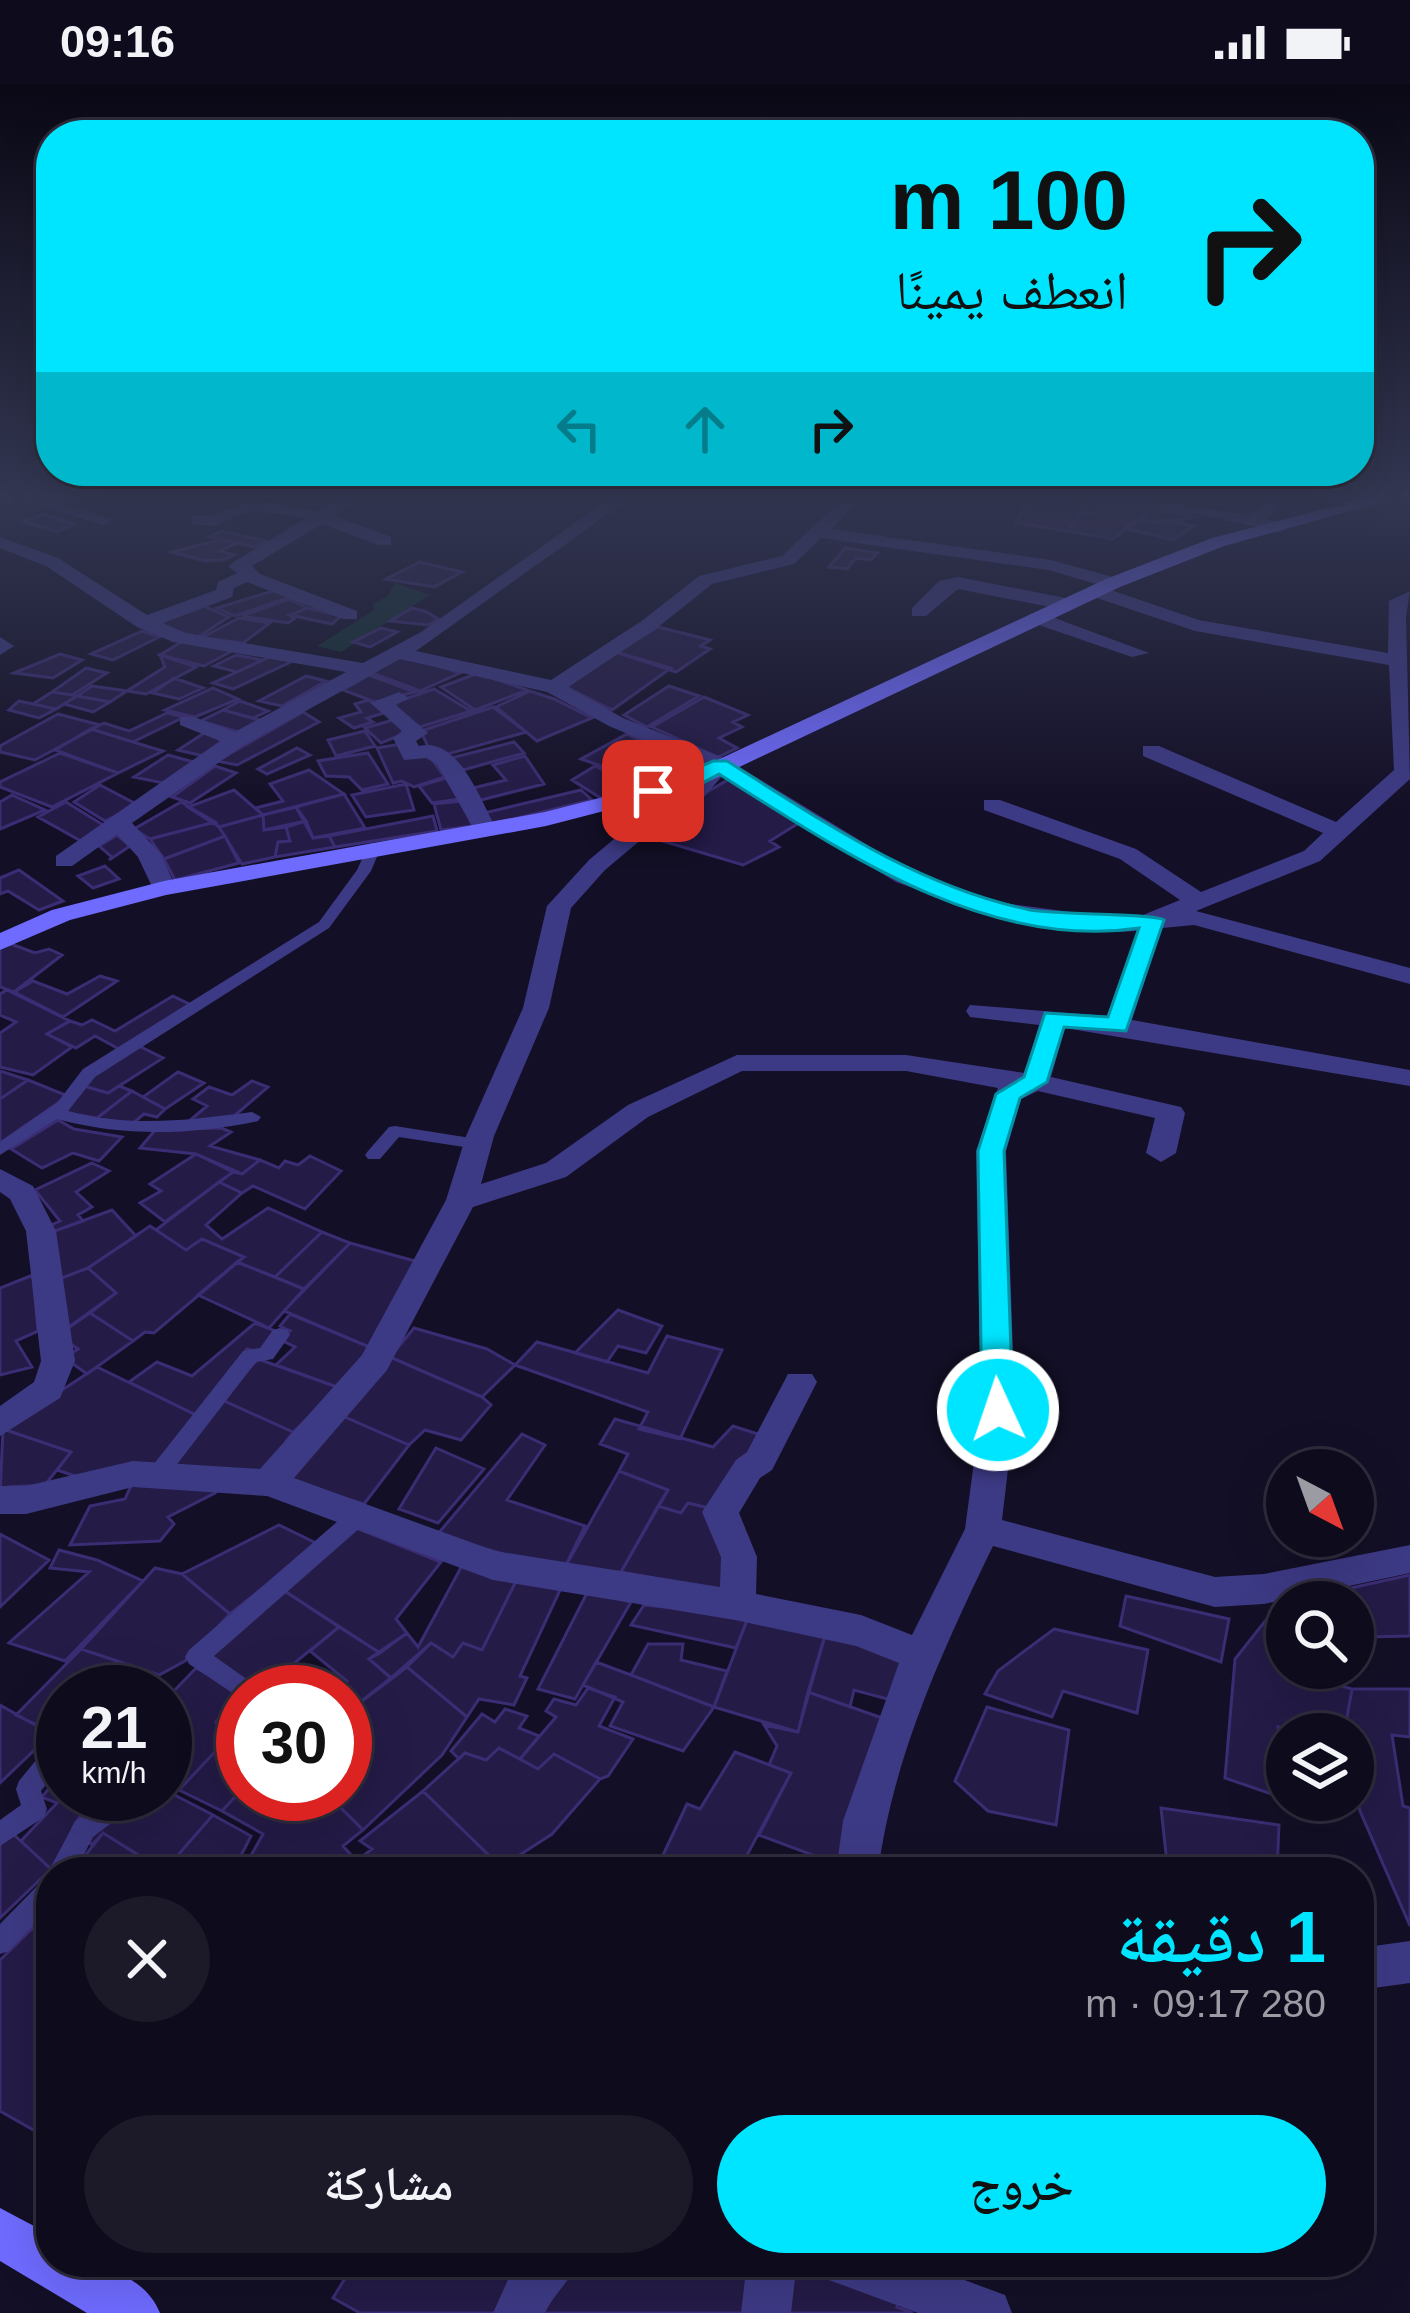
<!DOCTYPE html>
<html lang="ar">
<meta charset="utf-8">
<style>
:root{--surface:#0e0b1c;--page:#1c1929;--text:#f1f3f6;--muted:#9b9ba3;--line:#2e2b3b;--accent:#00e5ff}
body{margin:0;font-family:Arial,"Noto Naskh Arabic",sans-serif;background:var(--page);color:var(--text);direction:rtl;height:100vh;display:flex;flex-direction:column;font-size:45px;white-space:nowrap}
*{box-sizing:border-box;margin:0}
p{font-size:39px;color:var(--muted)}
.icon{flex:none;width:66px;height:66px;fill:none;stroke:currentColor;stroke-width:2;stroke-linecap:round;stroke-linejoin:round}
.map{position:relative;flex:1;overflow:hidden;direction:ltr}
.sheet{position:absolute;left:36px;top:1773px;width:1338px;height:420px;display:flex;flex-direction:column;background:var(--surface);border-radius:48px;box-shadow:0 12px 48px #0002,0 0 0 3px var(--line);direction:rtl}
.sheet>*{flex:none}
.banner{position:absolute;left:36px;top:36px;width:1338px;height:366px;border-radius:48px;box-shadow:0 12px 48px #0002,0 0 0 3px var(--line);direction:rtl;background:#00e5ff;color:#111;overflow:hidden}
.needle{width:78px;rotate:139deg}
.tools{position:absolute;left:1266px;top:1365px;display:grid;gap:24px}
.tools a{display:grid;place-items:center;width:108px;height:108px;border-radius:50%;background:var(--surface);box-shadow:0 12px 48px #0002,0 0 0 3px var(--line);font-size:60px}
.speed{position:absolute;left:36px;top:1581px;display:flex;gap:24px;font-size:60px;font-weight:700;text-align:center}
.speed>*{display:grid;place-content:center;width:156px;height:156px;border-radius:50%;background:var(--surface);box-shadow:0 12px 48px #0002,0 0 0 3px var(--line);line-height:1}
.speed small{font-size:30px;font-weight:400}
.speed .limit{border:18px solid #d22;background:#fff;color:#111}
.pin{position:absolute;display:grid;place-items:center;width:102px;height:102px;color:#fff;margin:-51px;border-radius:24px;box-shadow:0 6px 18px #0006}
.me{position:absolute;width:132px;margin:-66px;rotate:357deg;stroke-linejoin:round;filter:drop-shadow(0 0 9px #0008)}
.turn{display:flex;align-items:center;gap:42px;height:252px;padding:0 48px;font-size:54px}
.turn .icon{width:156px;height:156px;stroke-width:2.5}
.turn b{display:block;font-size:84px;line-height:102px}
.lanes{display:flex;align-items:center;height:114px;padding:0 48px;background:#0003;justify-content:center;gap:60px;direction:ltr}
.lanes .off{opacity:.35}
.round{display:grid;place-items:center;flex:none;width:126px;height:126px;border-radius:63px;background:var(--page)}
.headline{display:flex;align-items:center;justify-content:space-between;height:204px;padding:0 48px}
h1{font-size:72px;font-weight:600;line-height:90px;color:var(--accent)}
.primary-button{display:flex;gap:24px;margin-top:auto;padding:24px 48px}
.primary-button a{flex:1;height:138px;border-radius:72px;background:var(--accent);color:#111;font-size:48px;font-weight:600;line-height:138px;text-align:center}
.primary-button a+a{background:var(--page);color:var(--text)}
.status{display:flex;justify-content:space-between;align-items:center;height:84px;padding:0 60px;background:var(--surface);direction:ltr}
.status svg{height:33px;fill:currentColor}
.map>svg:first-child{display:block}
</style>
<div class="status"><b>09:16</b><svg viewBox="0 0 49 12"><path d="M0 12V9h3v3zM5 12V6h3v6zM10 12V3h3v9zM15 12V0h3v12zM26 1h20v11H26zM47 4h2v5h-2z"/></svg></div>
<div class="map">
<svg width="1410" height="2229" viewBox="0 0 1410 2229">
<rect width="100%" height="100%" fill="#130f26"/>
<path fill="#12302f" d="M395 499 430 511 341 568 317 562 374 526 373 520 388 512Z"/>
<path fill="#241b47" stroke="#3b2d73" stroke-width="3" d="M1009 412H1017L1105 420 1096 429 1084 428 1067 447 1016 439 1025 421 1007 419Z
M1105 420 1155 425 1113 455 1067 447 1084 428 1096 429Z
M1155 425 1195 433 1157 439 1140 434Z
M43 430 74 440 57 448 24 438Z
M1140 434 1157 439 1163 435 1194 442 1173 456 1125 444Z
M221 447 266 457 254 463 209 453Z
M222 455 237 459 220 467 234 471 223 476 205 477 172 468Z
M845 464 877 469 871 476 856 474 847 485 829 483Z
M420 478 462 488 434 503 386 495Z
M276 506 293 512 235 532 217 524Z
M289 515 308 524 290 531 294 535 288 539 242 532Z
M204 522 229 533 198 553 149 541Z
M308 524 341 532 332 540 290 531Z
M412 524 427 528 438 535 428 541 390 537Z
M239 534 270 539 243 559 201 554Z
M658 543 710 556 701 562 710 565 676 588 616 568Z
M381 544 397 548 370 563 353 558Z
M142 547 159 553 113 576 91 570Z
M183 557 232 567 204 582 160 571Z
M616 568 671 584 612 626 566 603Z
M60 570 82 576 53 594 14 589Z
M402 570 460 589 420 607 372 589Z
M160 571 196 583 146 610 127 607 165 583Z
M236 571 262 576 237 588 214 582Z
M272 572 293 577 233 605 213 599Z
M86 584 107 589 72 611 52 608Z
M478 589 527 606 475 626 441 603Z
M369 591 415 608 375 618 343 606Z
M306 592 326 597 282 622 259 617Z
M174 594 203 604 179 615 153 609Z
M92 602 127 607 110 618 77 612Z
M669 602 699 612 647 643 624 631Z
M213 604 238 615 195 633 165 626Z
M434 605 471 627 420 643 388 621Z
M530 607 554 615 592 634 537 657 496 623Z
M52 608 72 611 77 612 56 625 33 620Z
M77 612 110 618 93 628 64 620Z
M704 613 748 631 733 638 742 643 719 654 737 664 718 673 652 643Z
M369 616 384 629 367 634 373 638 354 644 339 634 361 628 355 620Z
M19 617 33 620 56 625 39 634 9 626Z
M240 617 268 627 253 634 223 626Z
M493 623 526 648 448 670 428 663 421 647Z
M223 626 259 636 238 648 201 637Z
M303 628 319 638 237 681 217 677Z
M167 629 184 633 133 658 91 645 104 639 129 647Z
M58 630 100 641 35 676 0 668V662Z
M393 636 406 649 381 659 365 644Z
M91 645 133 658 163 667 118 689 55 666Z
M365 647 375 662 336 672 328 656Z
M206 648 227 656 203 672 178 666Z
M627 650 647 660 604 683 581 675Z
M652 657 696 679 680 691 684 693 652 703 604 683Z
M514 658 524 669 463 686 451 674Z
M401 660 428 670 445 693 414 703 402 697 393 699 377 664Z
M297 664 310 671 267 690 258 685Z
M60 669 118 689 52 723 0 703V698Z
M368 669 388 700 362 706 349 693 326 692 318 677Z
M168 671 194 678 163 699 134 693Z
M525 672 544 700 477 717 469 705 506 696 493 681Z
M215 682 236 689 190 719 172 713Z
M595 682 646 704 604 716 572 696Z
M309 686 344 710 263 731 255 724 283 717 270 700Z
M446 694 459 715 432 719 419 702Z
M731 694 802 737 770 757 779 763 743 781 649 753 656 738Z
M406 700 414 726 366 733 352 711Z
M100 701 138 721 105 737 74 718Z
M234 706 263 731 219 743 188 723Z
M581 706 592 716 489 741 484 729Z
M344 710 365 744 313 754 296 723Z
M12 711 45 726 0 745V718Z
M461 717 473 742 441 746 434 720Z
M66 718 108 744 81 757 38 733Z
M181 718 215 738 150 755 134 745Z
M296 723 306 737 264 746 263 731Z
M263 731 264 746 286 743 290 757 278 758 275 773 242 780 219 743Z
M433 732 437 747 335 763 329 752Z
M306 737 313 754 329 752 335 763 275 773 278 758 290 757 286 743Z
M215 738 225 752 164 775 150 755Z
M117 751 130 762 109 776 112 773 99 762Z
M225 752 239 779 175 796 164 775Z
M105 782 119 795 93 804 78 792Z
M19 786 53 810 63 817 39 826 8 807 0 810V794Z
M11 860 35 869 49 865 62 871 14 908 0 903V864Z
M100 892 117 897 63 933 14 908 33 897 67 910Z
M7 906 70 937 47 950 72 963 33 991 0 983V949L16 938 0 931V910Z
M173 912 191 921 119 965 95 952 76 964 47 950 70 937 82 941 92 936 115 947Z
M137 961 163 974 108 1009 84 1002 93 989Z
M0 987 28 996 0 1015Z
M178 988 204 999 165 1025 143 1013Z
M28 996 68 1012 0 1059V1015Z
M252 997 268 1003 233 1033 188 1038 207 1022 193 1015 209 1003 232 1011Z
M84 1002 108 1009 119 1002 132 1007 97 1034 65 1029Z
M132 1007 165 1025 157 1033 144 1030 131 1041 97 1034Z
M58 1036 74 1045 122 1053 99 1077 73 1069 42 1084 11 1065Z
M221 1044 231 1048 210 1062 260 1076 242 1090 196 1070 140 1064 156 1045Z
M196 1070 233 1088 165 1138 140 1119 161 1107 150 1100Z
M310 1072 341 1087 305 1125 253 1102 242 1109 219 1098 233 1088 242 1090 260 1076 279 1084 285 1077 298 1081Z
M92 1079 109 1087 76 1108 92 1123 78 1131 83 1137 52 1148 49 1142 60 1137 35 1106Z
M219 1098 242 1109 206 1141 222 1155 268 1124 322 1148 275 1193 237 1178 244 1173 202 1155 186 1166 156 1146Z
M112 1126 136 1152 88 1184 54 1197 52 1148Z
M150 1142 186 1166 202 1155 244 1173 154 1249 145 1248 133 1257 90 1229 116 1209 88 1184Z
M322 1148 350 1159 304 1205 275 1193Z
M350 1159 422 1179 374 1265 284 1227Z
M237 1178 304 1205 269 1244 198 1211Z
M88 1184 116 1209 58 1251 54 1197Z
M33 1191 38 1247 16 1257 32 1283 0 1291V1204Z
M618 1226 662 1242 646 1269 618 1262 607 1278 575 1269Z
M90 1229 133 1257 87 1290 65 1274 78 1265 58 1251Z
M290 1230 374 1265 340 1304 276 1281 295 1263 281 1256 290 1247 280 1242Z
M255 1239 278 1248 259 1268 247 1265 196 1331 129 1298 157 1278 192 1292Z
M414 1244 487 1265 515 1281 482 1313 390 1273Z
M667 1252 722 1266 680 1355 639 1345 648 1328 515 1281 537 1258 648 1289Z
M390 1273 482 1313 491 1321 461 1356 425 1346 409 1361 338 1330Z
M258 1275 340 1304 293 1348 220 1315Z
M97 1283 196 1331 153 1384 84 1395 57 1386 71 1368 3 1345Z
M220 1315 293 1348 263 1390 172 1385Z
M338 1330 409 1361 364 1420 280 1395Z
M615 1335 713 1363 733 1342 764 1352 713 1425 688 1419 681 1429 658 1422 668 1406 619 1387 628 1370 600 1360Z
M3 1345 71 1368 45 1401 8 1403 0 1411Z
M522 1350 545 1361 507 1416 585 1442 563 1487 437 1451Z
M436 1364 484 1385 438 1439 399 1425Z
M619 1387 668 1406 621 1488 563 1487Z
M135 1393 222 1400 215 1409 168 1433 174 1440 160 1457 70 1461 90 1422 125 1415Z
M688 1419 713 1425 732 1468 721 1507 621 1488 658 1422 681 1429Z
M279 1441 318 1460 230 1530 182 1490Z
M354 1443 441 1478 396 1535 407 1549 380 1569 283 1506Z
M0 1450 49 1476 0 1523Z
M59 1466 97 1476 143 1497 65 1577 9 1559 89 1488 50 1484Z
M464 1478 519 1491 482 1566 463 1559 453 1573 431 1559 391 1594 369 1575 407 1549 418 1563Z
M155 1484 182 1490 230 1530 185 1577 159 1591 81 1565Z
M519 1491 562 1502 520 1592 527 1594 514 1621 479 1615 467 1633 407 1583 431 1559 453 1573 463 1559 482 1566Z
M1410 1491V1552L1368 1553 1353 1518 1342 1506Z
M283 1506 339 1543 287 1585 278 1583 258 1604 206 1572Z
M588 1507 631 1518 575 1615 538 1605Z
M1126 1512 1229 1535 1221 1578 1120 1542Z
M1285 1512 1296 1518H1287V1584H1331L1324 1597 1352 1605 1344 1650 1278 1643 1286 1715 1225 1694 1235 1575Z
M644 1521 749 1531 736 1564 631 1541Z
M749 1531 826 1548 798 1648 714 1623Z
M339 1543 380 1569 369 1575 391 1594 350 1626 345 1608H336L347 1597 310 1567Z
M1054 1545 1148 1566 1137 1629 1063 1607 1052 1633 985 1610 998 1587Z
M826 1548 907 1574 891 1616 854 1606 850 1623 808 1608Z
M648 1560H683L681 1576 727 1587 714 1623 631 1591Z
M81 1565 159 1591 143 1608H63V1653L16 1631Z
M596 1578 631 1591 714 1623 683 1667 610 1642 623 1618 583 1601Z
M407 1583 467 1633 442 1671 363 1746 327 1710H345V1630Z
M196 1584 241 1607 216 1638 228 1654 179 1706 165 1699V1608H150L158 1600 173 1608Z
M588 1604 615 1613 599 1642 633 1655 608 1692 600 1695 554 1670 538 1685 520 1675 556 1633 546 1627 554 1615 576 1621Z
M1352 1605H1410V1653L1392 1651 1403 1722 1410 1724V1842L1360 1727 1353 1697V1650H1344Z
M808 1608 888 1636 842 1782 759 1751 791 1689 769 1681 777 1662 764 1641 798 1648Z
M0 1621 51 1650 0 1699Z
M987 1623 1069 1646 1056 1741 988 1727 955 1697Z
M505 1625 527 1632 519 1644 539 1652 520 1675 499 1664 486 1676 465 1669 459 1675 451 1667 482 1630 495 1638Z
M243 1651V1704L222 1727 179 1706 228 1654 234 1659Z
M499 1664 538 1685 554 1670 600 1695 552 1750 501 1783 423 1707 465 1669 486 1676Z
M735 1668 791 1689 738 1788H707L663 1771 687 1720 700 1725Z
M63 1687V1710H119L105 1728 85 1723 51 1785 21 1757 57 1719 42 1713Z
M243 1704V1710H327L363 1746 343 1762 351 1771 332 1788 244 1784 263 1750 222 1727Z
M165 1706 213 1731 164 1787 103 1749 92 1761 86 1755 127 1710Z
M423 1707 501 1783 507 1788H369L358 1776 372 1765 360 1757Z
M1161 1724 1279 1741 1277 1788H1168Z
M213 1731 251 1752 235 1783 242 1788 164 1787Z
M12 1749 51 1785 0 1834V1760Z
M103 1749 165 1788H72Z
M43 1834 51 1839V2056L0 2027V1876Z
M355 2178H530L499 2229H360L333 2214Z
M577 2178H694L753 2185 746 2229H538Z
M787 2178 821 2179 901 2210 897 2223 913 2229H778Z"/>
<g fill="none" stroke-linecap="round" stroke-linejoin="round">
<path fill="#3d3a85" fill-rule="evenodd" d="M374 759 381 763 371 787 329 844 95 993 68 1027C129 1044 190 1036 252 1028L261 1033 258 1037C191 1051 123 1053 57 1035L0 1071V1058L57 1019 83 985 319 838 357 786 369 760Z
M395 1042 477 1055 486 1060 477 1065 399 1053 380 1075H368L365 1071 368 1067 389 1043Z
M280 1244 287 1246 290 1251 273 1275 256 1278 164 1397 157 1399 150 1397 146 1391 150 1385 243 1267 260 1264 273 1246Z
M361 1422 369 1424 372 1430 369 1436 214 1572 259 1604C268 1593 282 1582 296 1587L300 1594C288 1614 264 1608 243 1608V1616L189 1580 185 1573 189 1566 353 1424Z
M63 1651V1679L41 1707 47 1725 44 1733 0 1762V1736L21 1721 16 1705 19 1697 54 1654Z
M101 1721 110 1724 113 1732 110 1740 93 1753 75 1788H51V1792L49 1788 75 1737Z
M51 1793V1823L9 1867 0 1870V1840L42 1797Z"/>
<path fill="#3d3a85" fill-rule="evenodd" d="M8 412H36L112 436 103 441Z
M343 412H363L334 432 391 453V461H379L322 440 252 482 260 490 357 527V535H343L247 498 234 504 232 513 163 539 185 549 363 579 421 548 613 412H633L416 567 551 596 643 536 699 492 782 472 845 412H863L831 445 1051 476 1120 495V503L1113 505 1049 486 821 454 794 480 712 500 657 544 568 603 623 634 728 676 912 788 996 818 1116 834 1143 831 1180 816 1120 775 984 726V716H1000L1136 765 1201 808 1304 767 1323 749 1143 672V662H1159L1336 738 1394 686 1389 581 1195 547 1088 511V503H1102L1199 536 1388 569 1389 517 1410 507 1406 533 1410 695 1320 777 1196 827 1410 884V900L1194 841 1162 844 1132 936 1410 986V1002L1065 944 1051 993 1181 1023 1185 1029 1176 1069 1161 1078 1146 1069 1155 1034 1038 1007 1021 1015 1006 1067 1015 1326 1002 1436 1215 1493 1264 1490 1410 1461V1489L1264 1520 1215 1523 993 1462C943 1565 893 1673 878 1788H836L843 1737 899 1579 856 1562 735 1536 493 1496 267 1412 133 1403 26 1430H0V1402H26L133 1377 260 1385 362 1271 446 1116 466 1052 523 924 547 822 589 776 645 729 689 702 706 683 609 642 547 608 400 575 244 661 132 739 161 770 176 804 173 809H155L138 773 117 750 72 782H56V772L220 657 180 641V633H194L235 648 346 588 173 558 137 543 46 482 0 464V453L58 474 147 531 216 506 218 498 237 489 229 483 232 479 306 434 253 426 213 442 192 440V432H212L253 416 318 427ZM722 692 896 798 992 832 1116 848 1137 847 1107 932 970 921 966 927 970 933 1039 941 1025 989 906 971H737L628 1021 546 1079 481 1100 494 1052 549 924 571 824 605 786 661 739 705 712ZM742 987H906L998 1004 976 1067 981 1326 965 1445 912 1551 861 1531 756 1510 757 1473 739 1429 760 1394 772 1386 817 1298 812 1290H788L747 1368 736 1376 702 1428 721 1473 720 1503 495 1467 294 1394 387 1286 473 1123 566 1093 648 1033Z
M1067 412H1124L1248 431 1275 412H1295L1265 435 1286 439 1289 443 1280 448 1201 431Z
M1396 412H1410V419Z
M958 493 1066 514 1075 520 1066 526 958 505 926 532H912V524L939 497Z
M1030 530H1044L1149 569 1132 573 1030 538Z
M0 553 14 562 0 571Z
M399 608 409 614 396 621 428 649 416 657 419 662C459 652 481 718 497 746L493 751H477L437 680 426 674 404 676 393 654 402 647 371 619Z
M0 1085 33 1102 56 1147 75 1277 60 1314 0 1352V1322L34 1298 41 1277 26 1147 10 1115 0 1108Z
M1410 1857V1899L1359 1906V1864Z
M516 2178H578C570 2198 555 2208 545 2229H493Z
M747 2178H797L791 2229H741Z
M822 2178H916L1005 2211 1012 2229H918L829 2196Z"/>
<path fill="#6f6bff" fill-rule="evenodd" d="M1375 412H1404L1224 462 1120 503 697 703 546 742 166 811 70 836 0 866V849L52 826 164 797 545 728 681 693 1106 495 1212 454Z
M0 2124 51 2151V2178C92 2178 143 2187 160 2229H87L0 2177Z"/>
</g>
<linearGradient id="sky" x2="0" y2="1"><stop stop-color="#0a0815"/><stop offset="0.57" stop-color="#333752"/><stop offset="1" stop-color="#333752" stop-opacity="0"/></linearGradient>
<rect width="1410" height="724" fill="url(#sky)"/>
<path fill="#00e5ff" stroke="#0095a6" stroke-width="3" d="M713 677H727C824 738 916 802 1030 826 1055 831 1156 829 1164 836L1126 947 1064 943 1047 998 1020 1014 1004 1067 1013 1326 1009 1334H987L982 1326 978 1067 996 1010 1024 993 1045 929 1108 933 1139 844C986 867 841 767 719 690L697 702 653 713 643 707Z"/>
</svg>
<div class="tools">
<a><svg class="needle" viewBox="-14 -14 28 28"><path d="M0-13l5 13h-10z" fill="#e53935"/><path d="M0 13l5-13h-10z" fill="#9b9ba3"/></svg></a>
<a><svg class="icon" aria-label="search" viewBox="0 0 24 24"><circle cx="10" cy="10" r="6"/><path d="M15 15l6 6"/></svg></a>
<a><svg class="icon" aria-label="layers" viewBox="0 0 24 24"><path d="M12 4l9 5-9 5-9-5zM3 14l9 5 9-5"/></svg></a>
</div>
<div class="speed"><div>21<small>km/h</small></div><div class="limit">30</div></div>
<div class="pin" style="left:653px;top:707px;background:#d93025"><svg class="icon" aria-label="arrive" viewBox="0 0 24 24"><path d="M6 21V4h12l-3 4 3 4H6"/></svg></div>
<svg class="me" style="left:998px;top:1326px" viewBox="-20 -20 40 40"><circle r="17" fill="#00e5ff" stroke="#fff" stroke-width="3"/><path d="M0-11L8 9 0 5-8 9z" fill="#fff"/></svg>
<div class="banner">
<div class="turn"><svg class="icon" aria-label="right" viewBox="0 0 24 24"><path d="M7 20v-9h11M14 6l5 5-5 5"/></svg><div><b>100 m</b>انعطف يمينًا</div></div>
<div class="lanes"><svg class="icon off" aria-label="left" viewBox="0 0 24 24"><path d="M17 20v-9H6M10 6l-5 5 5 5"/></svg><svg class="icon off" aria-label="ahead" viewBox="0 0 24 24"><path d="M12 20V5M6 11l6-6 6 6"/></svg><svg class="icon" aria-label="right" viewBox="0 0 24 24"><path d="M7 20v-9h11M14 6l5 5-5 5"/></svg></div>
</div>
<section class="sheet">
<div class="headline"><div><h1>1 دقيقة</h1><p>280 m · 09:17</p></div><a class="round"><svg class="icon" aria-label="close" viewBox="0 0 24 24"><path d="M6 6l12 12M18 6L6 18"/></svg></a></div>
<div class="primary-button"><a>خروج</a><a>مشاركة</a></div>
</section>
</div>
